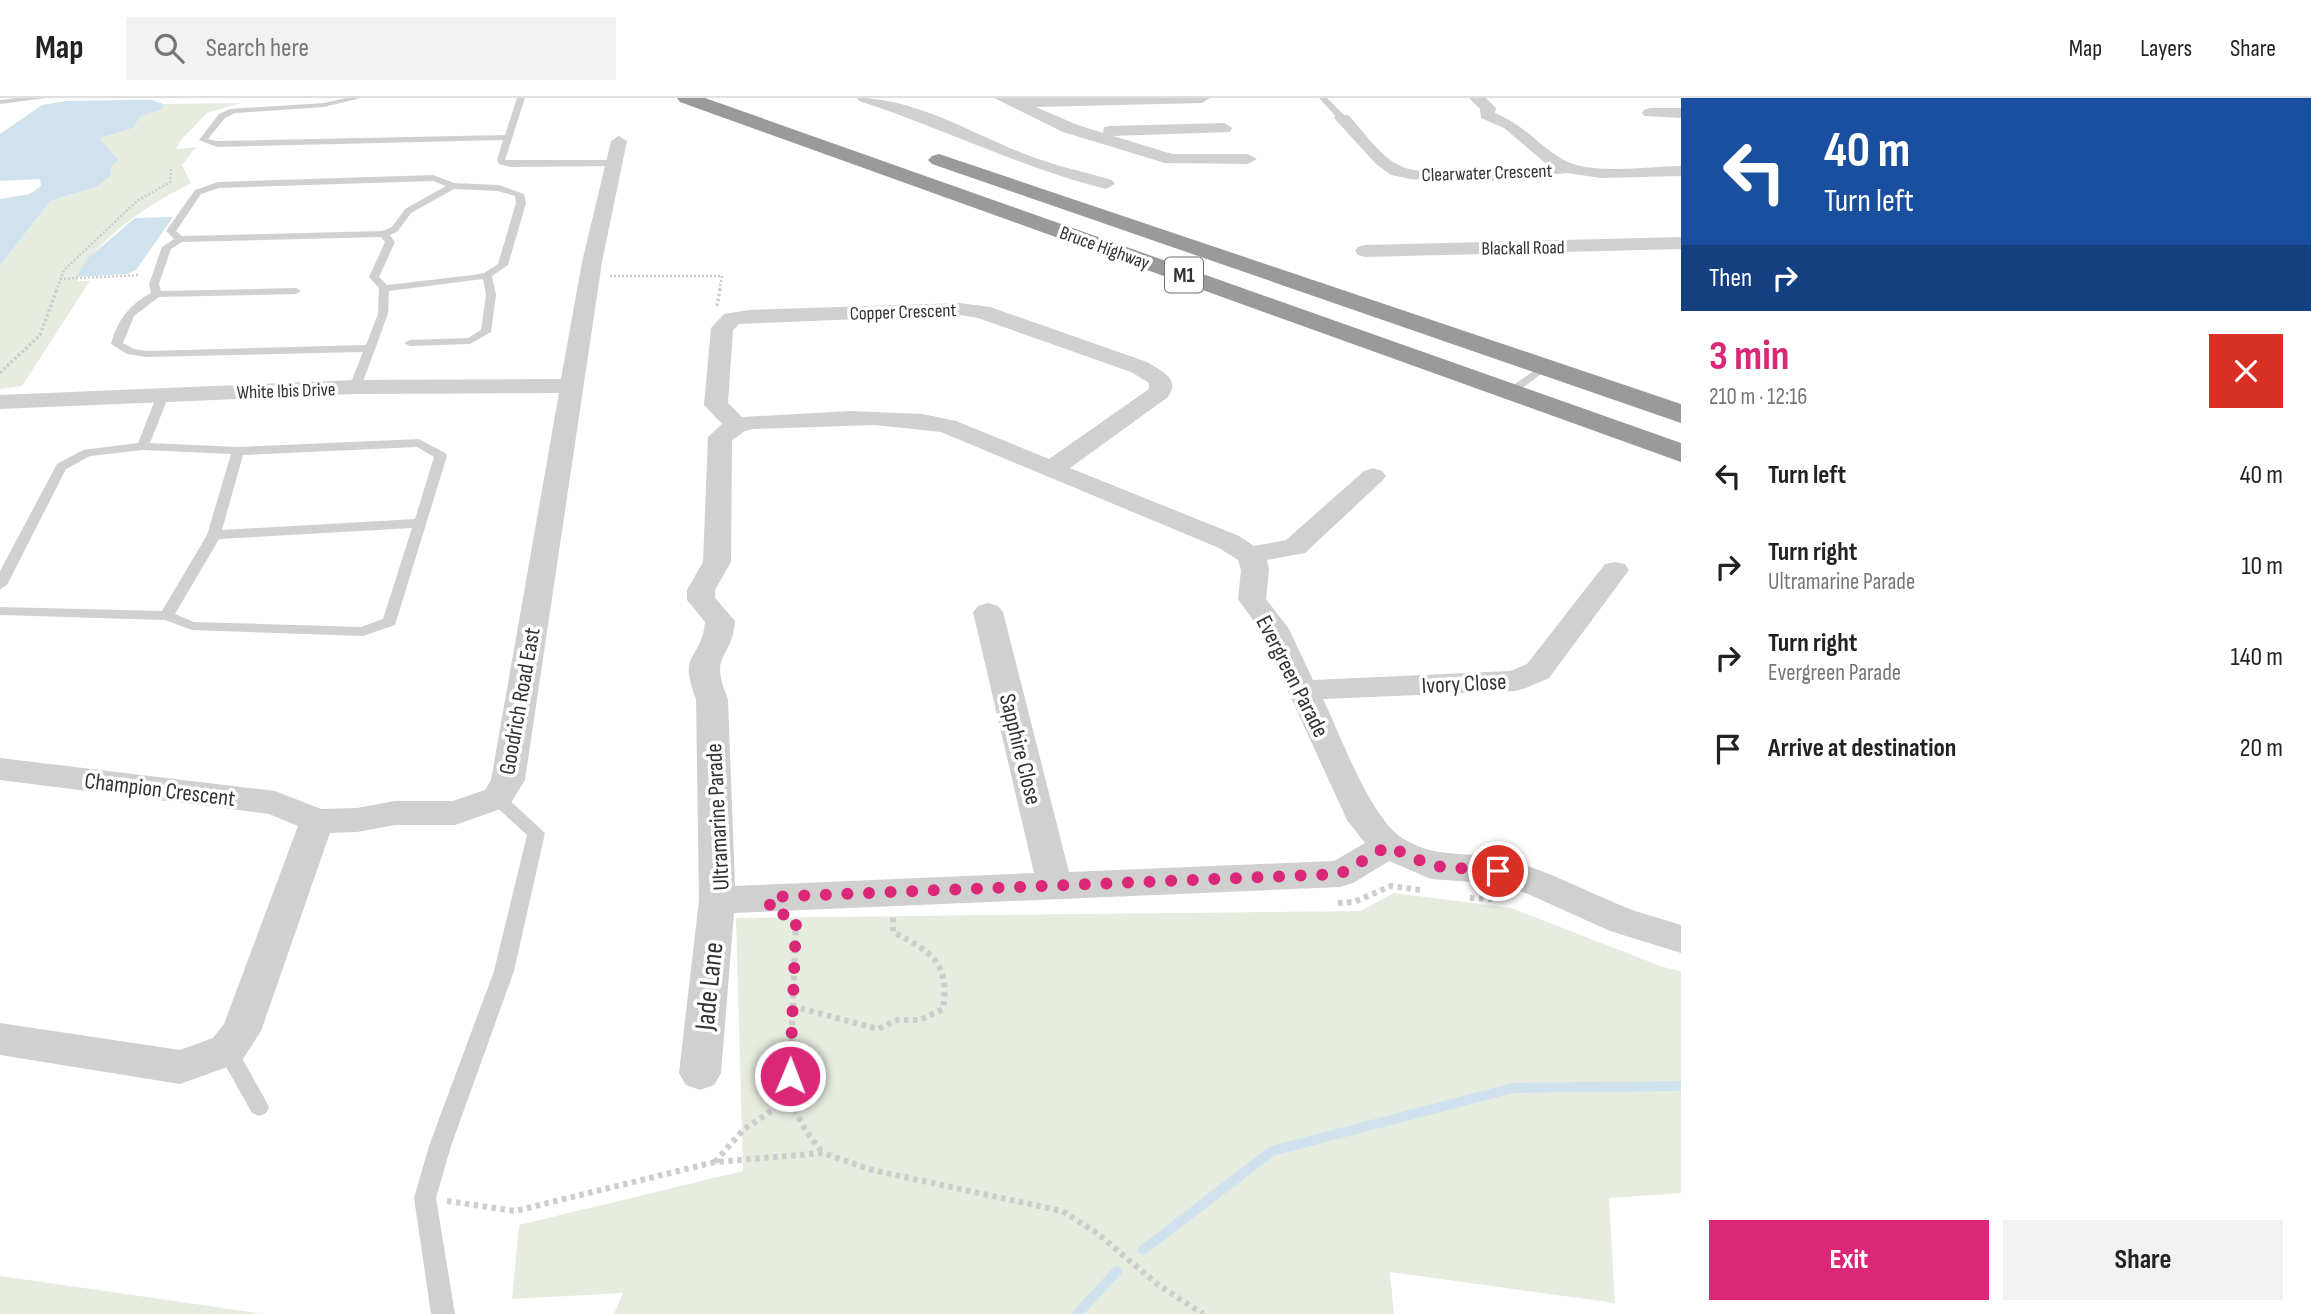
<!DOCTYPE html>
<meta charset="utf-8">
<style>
:root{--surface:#fff;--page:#f2f2f2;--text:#222;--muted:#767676;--line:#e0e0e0;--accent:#db2777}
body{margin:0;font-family:"Sofia Sans Condensed",sans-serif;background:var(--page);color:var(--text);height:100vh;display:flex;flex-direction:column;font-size:26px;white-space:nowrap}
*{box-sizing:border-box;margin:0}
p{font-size:23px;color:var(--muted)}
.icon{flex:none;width:38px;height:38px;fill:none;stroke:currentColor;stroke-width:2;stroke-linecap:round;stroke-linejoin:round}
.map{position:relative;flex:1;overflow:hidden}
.panel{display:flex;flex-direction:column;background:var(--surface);width:630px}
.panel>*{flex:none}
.hud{background:#1a4fa0;color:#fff;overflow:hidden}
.pin{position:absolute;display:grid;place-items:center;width:60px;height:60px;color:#fff;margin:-30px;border:4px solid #fff;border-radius:50%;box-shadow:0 2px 7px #0007}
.me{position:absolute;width:77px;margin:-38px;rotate:1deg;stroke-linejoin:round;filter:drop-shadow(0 0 5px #0008)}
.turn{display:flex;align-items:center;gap:24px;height:147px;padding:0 28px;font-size:32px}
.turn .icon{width:91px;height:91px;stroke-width:2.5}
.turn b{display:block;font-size:49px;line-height:60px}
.then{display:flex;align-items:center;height:66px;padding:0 28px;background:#0003;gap:14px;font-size:26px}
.round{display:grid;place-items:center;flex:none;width:74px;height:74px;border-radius:0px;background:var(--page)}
.overview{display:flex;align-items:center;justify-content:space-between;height:119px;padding:0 28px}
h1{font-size:42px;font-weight:700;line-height:52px;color:var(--accent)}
.primary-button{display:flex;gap:14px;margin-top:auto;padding:14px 28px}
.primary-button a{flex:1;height:80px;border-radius:0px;background:var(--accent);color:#fff;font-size:28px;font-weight:700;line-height:80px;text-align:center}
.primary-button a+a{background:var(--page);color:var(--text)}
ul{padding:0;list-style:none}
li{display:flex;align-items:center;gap:21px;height:91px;padding:0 28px}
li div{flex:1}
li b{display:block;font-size:26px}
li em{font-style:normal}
header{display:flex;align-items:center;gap:42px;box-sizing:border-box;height:98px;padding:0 35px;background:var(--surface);border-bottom:2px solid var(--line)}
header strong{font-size:33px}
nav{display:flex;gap:38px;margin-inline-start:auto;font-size:24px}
.search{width:490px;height:63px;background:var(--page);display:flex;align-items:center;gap:18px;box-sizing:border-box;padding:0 24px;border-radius:0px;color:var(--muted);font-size:26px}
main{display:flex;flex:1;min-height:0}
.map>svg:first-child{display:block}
</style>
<header>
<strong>Map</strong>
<div class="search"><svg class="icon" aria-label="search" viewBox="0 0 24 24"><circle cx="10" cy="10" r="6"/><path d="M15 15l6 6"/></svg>Search here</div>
<nav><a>Map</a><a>Layers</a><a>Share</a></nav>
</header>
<main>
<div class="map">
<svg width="1681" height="1216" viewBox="0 0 1681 1216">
<rect width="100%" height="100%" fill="#fff"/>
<path fill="#e6ecdf" d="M241 5 207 15 180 43 176 51 196 49 182 67 191 85C148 107 102 137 76 179L78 183H90L22 288 0 291V168L50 103 96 89 98 40 133 30 140 19 163 11V6Z
M1394 795 1511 810 1663 869 1681 873V1095L1609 1100 1615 1205 1390 1174 1394 1216H614L623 1195 512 1201 519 1127 743 1073 736 820 1360 813Z
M0 1178 264 1216H0Z"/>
<path fill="#cfe2ee" d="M132 2H152L163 6V11L140 19 133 30 99 40 118 62 111 68V77L96 89 50 103 0 168V101L30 96 41 88 40 81 0 83V36L42 7 67 3Z
M173 119 136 172 126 176 76 179 87 161 135 120Z"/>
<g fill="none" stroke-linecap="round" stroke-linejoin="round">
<path stroke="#cfe2ee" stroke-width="10" d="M1143 1152 1272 1053 1513 990 1681 988
M1077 1216 1117 1173"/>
<path stroke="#cdcdcd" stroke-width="2.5" stroke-dasharray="2 2" stroke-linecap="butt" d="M610 178H722L719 193
M60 181 140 177
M56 193 64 172 137 103 170 84 171 69"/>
<path stroke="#cdcdcd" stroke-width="3.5" stroke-dasharray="2.5 2.5" stroke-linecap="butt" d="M717 208 720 191
M0 275 40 237 57 191"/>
<path stroke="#cdcdcd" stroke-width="6" stroke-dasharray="4.5 4.5" stroke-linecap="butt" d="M1470 800 1493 801
M1338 805 1354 804 1391 788 1420 792
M796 824 789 1001 806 1033 822 1054
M792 908 878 931 897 922H920L943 911C950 864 931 854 893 834V819
M715 1064 743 1032 789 1001
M447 1103 515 1113 715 1064 823 1055 872 1072 1062 1113 1097 1135 1157 1186 1203 1216"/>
<path fill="#d0d0d0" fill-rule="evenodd" d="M17 0H46L0 6V2Z
M346 0H361L324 9 235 15 225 20 208 41 217 43 505 37 517 0H525L505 62H615L619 65 615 68 510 69 499 66 497 62 503 42 217 49 199 42 219 16 230 11 324 5Z
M1319 0H1327L1345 18V22H1339Z
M433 77 454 85 499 87 524 96 526 105 508 167 492 178 496 197 491 234 470 246 410 248 404 245 410 242 468 240 481 232 486 197 483 181 389 193 388 216 361 289 355 292 349 289 363 254 147 259 127 256 111 246C117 222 130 206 151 195L149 186 162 149 174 141 166 133 195 92 218 84ZM433 83 446 88 405 111 392 129 382 133 182 138 176 133 201 96 219 90ZM454 91 498 93 515 98 516 105 498 166 484 175 473 177 387 187 379 179 395 144 390 137 398 133 411 115ZM381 139 385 144 369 179 379 190 378 216 366 247 147 253 134 251 123 245 134 218 159 199 296 196 301 193 296 190 161 193 159 186 171 151 182 144Z
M1544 266 1548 267V271L1514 296H1506V292Z
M163 293 169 297 150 345 238 349 419 341 445 355 447 358 395 527 363 538 192 532 165 522 0 517V509L162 513 207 437 231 356 143 352 90 358 66 371 7 487 0 491V473L57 366 83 352 138 345 157 297ZM417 349 434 359 415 421 222 432 243 357ZM412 430 383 521 361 529 194 524 175 516 219 441Z
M497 694 503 696 545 735 514 873 451 1048 436 1100 455 1216H431L414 1100 429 1048 494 873 527 737 491 704 489 700 491 696Z
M227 944 234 946 266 1003 269 1009 266 1015 259 1018 252 1015 220 958 217 952 220 946Z"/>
<path fill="#d0d0d0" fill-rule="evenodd" d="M857 0C917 0 974 37 1030 58 1056 68 1085 74 1112 82L1115 86 1106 91C1021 70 943 30 859 3Z
M994 0H1210L1202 5 1036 9 1075 26 1103 35 1104 29 1110 28 1224 25 1232 30 1230 34 1113 38 1172 56H1248L1257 61 1248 66 1165 65 1063 34Z
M1469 0H1486L1496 10 1495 15C1524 27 1537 46 1562 61 1589 78 1650 68 1681 68V78L1601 80 1567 75 1481 84 1410 81 1391 77 1376 66 1334 20 1336 17H1348C1364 33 1380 60 1403 69 1430 80 1517 72 1549 68L1504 30 1481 20 1480 11Z
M1650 10H1681V20L1644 18 1642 15 1644 12Z
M619 38 627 43 602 164 525 682 509 708 455 727H395L357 734 330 735 261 933 241 964 180 986 0 957V925L180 952 213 940 224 926 298 728 269 716 0 682V660L275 693 321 711 357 710 395 703H453L485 692 491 682 559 295 355 296 0 311V297L355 282 561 281 582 164 611 43Z
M1681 139V151L1365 159 1358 157 1355 153 1358 149 1365 147Z
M960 205 990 209 1147 264C1161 273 1181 280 1168 299L1070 370 1239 438 1254 448 1286 442 1364 373 1373 370 1382 373 1386 378 1382 383 1305 455 1267 462 1269 472 1266 501 1289 531 1313 582 1510 573 1527 566 1605 466 1615 464 1625 466 1629 472 1549 580 1526 590 1515 593 1323 601C1340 636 1370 719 1402 740 1435 761 1464 753 1500 760 1547 771 1590 796 1635 813 1650 818 1666 822 1681 827V855L1610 833 1528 796 1497 786 1431 781 1389 763 1353 785 1340 789 734 815 721 975 714 987 700 992 686 987 679 975 699 802 696 601C677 553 701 564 705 524L687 502V492L703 464 708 339 722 326 704 307 711 230 724 216 749 212ZM960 217 978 220 1131 274 1149 285V291L1049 361 956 323 923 316 850 313 742 319 728 305 733 232 739 226ZM875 327 941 334 1219 450 1238 462 1241 472 1238 501 1260 532 1347 722 1365 745 1334 763 1069 774 1003 514 998 508 988 505 978 508 973 514 1034 775 735 788 728 601C708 554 732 563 735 523L715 500V492L731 464 732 342 745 333 753 331Z"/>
<path fill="#9a9a9a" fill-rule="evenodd" d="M677 0H705L1681 345V364L680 4Z
M939 56 1681 306V325L932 66 928 62 932 58Z"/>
</g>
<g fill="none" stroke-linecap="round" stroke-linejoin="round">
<path stroke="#db2777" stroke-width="12" stroke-dasharray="0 21.6" d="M790 978 796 825 795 817 771 816 769 799 1340 776 1388 748 1432 768 1498 773"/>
</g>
<g text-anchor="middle" stroke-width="7" stroke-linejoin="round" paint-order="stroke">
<g font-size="19" fill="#333" stroke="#fff">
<text transform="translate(1487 74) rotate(-2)" y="7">Clearwater Crescent</text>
<text transform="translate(1105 149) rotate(20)" y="7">Bruce Highway</text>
<text transform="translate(1523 149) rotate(-1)" y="7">Blackall Road</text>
<text transform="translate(903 213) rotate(-2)" y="7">Copper Crescent</text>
<text transform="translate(286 292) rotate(-2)" y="7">White Ibis Drive</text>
</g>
<rect fill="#fff" stroke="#707070" stroke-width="2" x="1165" y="159.5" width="38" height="35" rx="5"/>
<g font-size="21" font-weight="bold" fill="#333">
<text x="1184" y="184">M1</text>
</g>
<g font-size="23" fill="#333" stroke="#fff">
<text transform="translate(1293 578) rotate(63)" y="8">Evergreen Parade</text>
<text transform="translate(1464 585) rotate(-3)" y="8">Ivory Close</text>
<text transform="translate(519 603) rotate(-80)" y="8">Goodrich Road East</text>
<text transform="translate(1021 651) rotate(76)" y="8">Sapphire Close</text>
<text transform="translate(160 691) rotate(7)" y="8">Champion Crescent</text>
<text transform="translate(717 719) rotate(-93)" y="8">Ultramarine Parade</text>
</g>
<g font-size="28" fill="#333" stroke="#fff">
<text transform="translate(708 888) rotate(-84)" y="10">Jade Lane</text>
</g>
</g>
</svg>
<div class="pin" style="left:1498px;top:773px;background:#d93025"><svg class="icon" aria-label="arrive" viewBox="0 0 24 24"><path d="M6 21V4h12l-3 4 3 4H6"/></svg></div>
<svg class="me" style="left:790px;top:978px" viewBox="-20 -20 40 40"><circle r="17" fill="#db2777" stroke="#fff" stroke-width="3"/><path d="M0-11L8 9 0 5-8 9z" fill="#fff"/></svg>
</div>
<section class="panel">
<div class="hud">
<div class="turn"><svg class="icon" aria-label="left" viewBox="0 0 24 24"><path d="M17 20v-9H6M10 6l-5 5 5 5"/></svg><div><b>40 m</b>Turn left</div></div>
<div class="then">Then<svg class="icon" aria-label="right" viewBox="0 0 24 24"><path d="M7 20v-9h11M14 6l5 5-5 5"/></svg></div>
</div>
<div class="overview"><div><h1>3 min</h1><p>210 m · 12:16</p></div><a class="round" style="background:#d93025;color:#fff"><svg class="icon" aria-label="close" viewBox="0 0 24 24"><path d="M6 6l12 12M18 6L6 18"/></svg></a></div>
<ul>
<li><svg class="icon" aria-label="left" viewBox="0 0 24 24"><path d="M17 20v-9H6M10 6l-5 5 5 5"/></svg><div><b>Turn left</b></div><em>40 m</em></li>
<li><svg class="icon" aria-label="right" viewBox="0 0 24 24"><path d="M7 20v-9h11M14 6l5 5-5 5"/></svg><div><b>Turn right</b><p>Ultramarine Parade</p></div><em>10 m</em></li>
<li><svg class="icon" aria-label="right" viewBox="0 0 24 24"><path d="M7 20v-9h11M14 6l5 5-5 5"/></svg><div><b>Turn right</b><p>Evergreen Parade</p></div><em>140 m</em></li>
<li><svg class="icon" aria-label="arrive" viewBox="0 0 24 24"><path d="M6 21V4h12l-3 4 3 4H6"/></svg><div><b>Arrive at destination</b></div><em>20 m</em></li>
</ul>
<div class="primary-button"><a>Exit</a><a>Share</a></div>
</section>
</main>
